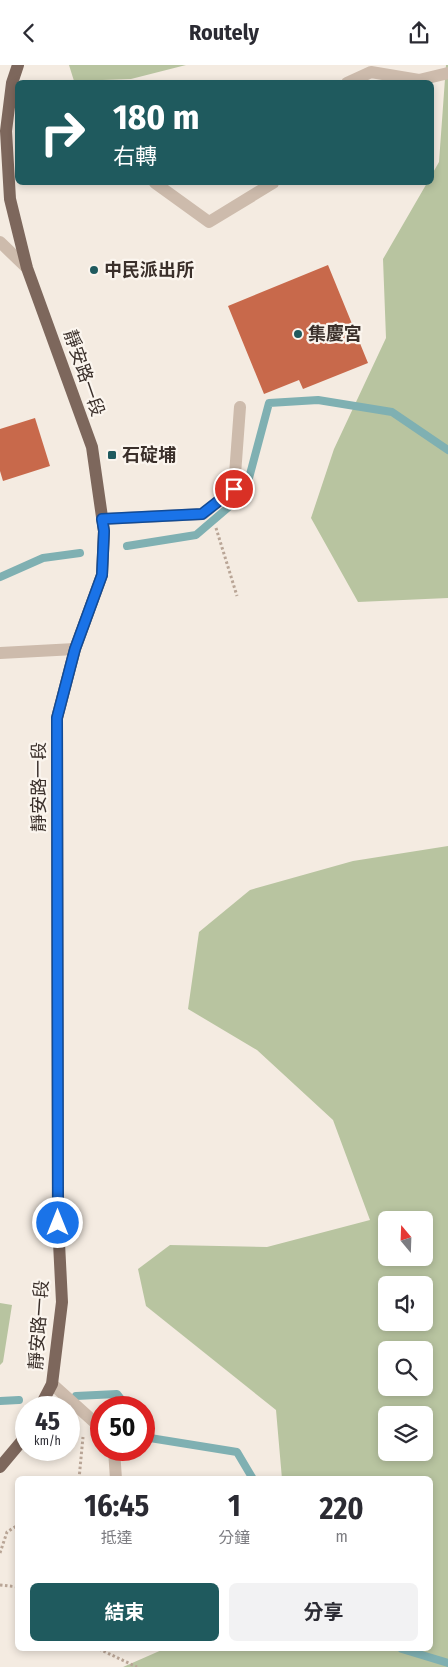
<!DOCTYPE html>
<html lang="zh-TW">
<meta charset="utf-8">
<style>
:root{--surface:#fff;--page:#f2f2f3;--text:#2b2b33;--muted:#7c7c81;--accent:#1f5a5e}
body{margin:0;font-family:"Fira Sans Condensed","Noto Sans TC",sans-serif;background:var(--page);color:var(--text);height:100vh;display:flex;flex-direction:column;font-size:19px;white-space:nowrap}
*{box-sizing:border-box;margin:0}
p{font-size:16px;color:var(--muted)}
.icon{flex:none;width:28px;height:28px;fill:none;stroke:currentColor;stroke-width:2;stroke-linecap:round;stroke-linejoin:round}
.map{position:relative;flex:1;overflow:hidden}
.panel{position:absolute;left:15px;top:1411px;width:418px;height:175px;display:flex;flex-direction:column;background:var(--surface);border-radius:8px;box-shadow:0 2px 8px #0003}
.panel>*{flex:none}
.top-card{position:absolute;left:15px;top:15px;width:419px;height:105px;border-radius:8px;box-shadow:0 2px 8px #0003;background:#1f5a5e;color:#fff;overflow:hidden}
.needle{width:32px;rotate:341deg}
.controls{position:absolute;left:378px;top:1146px;display:grid;gap:10px}
.controls a{display:grid;place-items:center;width:55px;height:55px;border-radius:8px;background:var(--surface);box-shadow:0 2px 8px #0003;font-size:25px}
.speed{position:absolute;left:15px;top:1331px;display:flex;gap:10px;font-size:25px;font-weight:700;text-align:center}
.speed>*{display:grid;place-content:center;width:65px;height:65px;border-radius:50%;background:var(--surface);box-shadow:0 2px 8px #0003;line-height:1}
.speed small{font-size:12px;font-weight:400}
.speed .limit{border:8px solid #d22;background:#fff;color:#111}
.pin{position:absolute;display:grid;place-items:center;width:42px;height:42px;color:#fff;margin:-21px;border:2px solid #fff;border-radius:50%;box-shadow:0 1px 5px #0007}
.me{position:absolute;width:55px;margin:-28px;rotate:0deg;stroke-linejoin:round;filter:drop-shadow(0 0 4px #0008)}
.turn{display:flex;align-items:center;gap:18px;height:105px;padding:0 15px;font-size:22px}
.turn .icon{width:65px;height:65px;stroke-width:2.5}
.turn b{display:block;font-size:35px;line-height:42px}
.eta{display:flex;justify-content:space-evenly;align-items:center;height:85px;text-align:center}
.eta b{font-size:30px;font-weight:700;line-height:35px}
.action{display:flex;gap:10px;margin-top:auto;padding:10px 15px}
.action a{flex:1;height:58px;border-radius:8px;background:var(--accent);color:#fff;font-size:20px;font-weight:700;line-height:58px;text-align:center}
.action a+a{background:var(--page);color:var(--text)}
header{display:flex;justify-content:space-between;align-items:center;height:65px;padding:0 15px;background:var(--surface);font-size:22px;font-weight:700}
.map>svg:first-child{display:block}
</style>
<header><svg class="icon" aria-label="back" viewBox="0 0 24 24"><path d="M15 5l-7 7 7 7"/></svg>Routely<svg class="icon" aria-label="share" viewBox="0 0 24 24"><path d="M12 15V3M7 8l5-5 5 5M5 13v7h14v-7"/></svg></header>
<div class="map">
<svg width="448" height="1602" viewBox="0 0 448 1602">
<rect width="100%" height="100%" fill="#f4ebe1"/>
<path fill="#b8c4a0" fill-rule="evenodd" d="M69 0H186L131 14 74 16Z
M446 0H448V533L358 537 311 453 334 384 386 273 383 194 427 118H431V111L439 97Z
M448 781V1602H123L164 1584H430V1414H282L276 1345 146 1241 138 1204 170 1180 267 1182 370 1155 333 1055 257 985 188 944 199 867 250 825 353 796ZM386 1155H424V1192H386ZM386 1220H424V1258H386ZM386 1285H424V1322H386ZM386 1350H424V1388H386Z
M0 1238 12 1240 3 1297 0 1300Z"/>
<g fill="none" stroke-linecap="round" stroke-linejoin="round">
<path stroke="#7fb0b2" stroke-width="8" d="M127 481 196 470 245 428 269 338 318 335 392 347 448 385
M0 512 43 493 80 488
M76 1331 117 1329 127 1342
M0 1336 19 1335
M144 1365 150 1373 237 1387 253 1414
M402 1584 448 1598"/>
</g>
<path fill="#c8694b" d="M328 200 368 298 303 324 299 315 264 329 228 241Z
M35 353 50 401 3 416 0 406V364Z"/>
<g fill="none" stroke-linecap="round" stroke-linejoin="round">
<path stroke="#b9a596" stroke-width="3" stroke-dasharray="2.5 2.5" stroke-linecap="butt" d="M216 463 237 531
M79 1414 83 1372
M0 1488 7 1467 18 1460
M0 1520 18 1522
M99 1584 137 1602"/>
<path stroke="#cdbbac" stroke-width="12" d="M347 18 371 7 419 15 448 8
M155 118 209 157 273 118
M0 177 27 203
M102 454 203 449 234 423 240 342
M0 588 75 584
M52 1319 101 1363
M114 1385 116 1414"/>
<path stroke="#7d675c" stroke-width="12" d="M18 0 12 18 6 66 10 134 27 203 92 382 104 466 102 510 75 584 57 653 58 1158 62 1237 52 1319 40 1342
M0 1402 26 1371"/>
</g>
<g fill="none" stroke-linecap="round" stroke-linejoin="round">
<g stroke="#114b97" stroke-width="12">
<path id="route" d="M58 1158 57 653 75 584 102 510 104 466 102 454 202 449 234 424"/>
</g>
<use href="#route" stroke="#1a73e8" stroke-width="9"/>
</g>
<g fill="#1f5a5e" stroke="#fbf5ee" stroke-width="2">
<circle cx="94" cy="205" r="5"/>
<circle cx="298" cy="269" r="5"/>
<rect x="107" y="385" width="10" height="10" rx="2.5"/>
</g>
<g text-anchor="middle" stroke-width="4.5" stroke-linejoin="round" paint-order="stroke">
<g font-size="18" font-weight="bold" fill="#3b302b" stroke="#fbf5ee" text-anchor="start">
<text x="104" y="211">中民派出所</text>
<text x="308" y="275">集慶宮</text>
<text x="122" y="396">石碇埔</text>
</g>
<g font-size="18" fill="#3b302b" stroke="#fbf5ee">
<text transform="translate(84 308) rotate(71)" y="6">靜安路一段</text>
<text transform="translate(39 722) rotate(-90)" y="6">靜安路一段</text>
<text transform="translate(39 1260) rotate(-86)" y="6">靜安路一段</text>
</g>
</g>
</svg>
<div class="controls">
<a><svg class="needle" viewBox="-14 -14 28 28"><path d="M0-13l5 13h-10z" fill="#e53935"/><path d="M0 13l5-13h-10z" fill="#7c7c81"/></svg></a>
<a><svg class="icon" aria-label="sound" viewBox="0 0 24 24"><path d="M4 9h4l5-4v14l-5-4H4zM17 9q2 3 0 6"/></svg></a>
<a><svg class="icon" aria-label="search" viewBox="0 0 24 24"><circle cx="10" cy="10" r="6"/><path d="M15 15l6 6"/></svg></a>
<a><svg class="icon" aria-label="layers" viewBox="0 0 24 24"><path d="M12 4l9 5-9 5-9-5zM3 14l9 5 9-5"/></svg></a>
</div>
<div class="speed"><div>45<small>km/h</small></div><div class="limit">50</div></div>
<div class="pin" style="left:234px;top:424px;background:#d93025"><svg class="icon" aria-label="arrive" viewBox="0 0 24 24"><path d="M6 21V4h12l-3 4 3 4H6"/></svg></div>
<svg class="me" style="left:58px;top:1158px" viewBox="-20 -20 40 40"><circle r="17" fill="#1a73e8" stroke="#fff" stroke-width="3"/><path d="M0-11L8 9 0 5-8 9z" fill="#fff"/></svg>
<div class="top-card">
<div class="turn"><svg class="icon" aria-label="right" viewBox="0 0 24 24"><path d="M7 20v-9h11M14 6l5 5-5 5"/></svg><div><b>180 m</b>右轉</div></div>
</div>
<section class="panel">
<div class="eta">
<div><b>16:45</b><p>抵達</p></div>
<div><b>1</b><p>分鐘</p></div>
<div><b>220</b><p>m</p></div>
</div>
<div class="action"><a>結束</a><a>分享</a></div>
</section>
</div>
